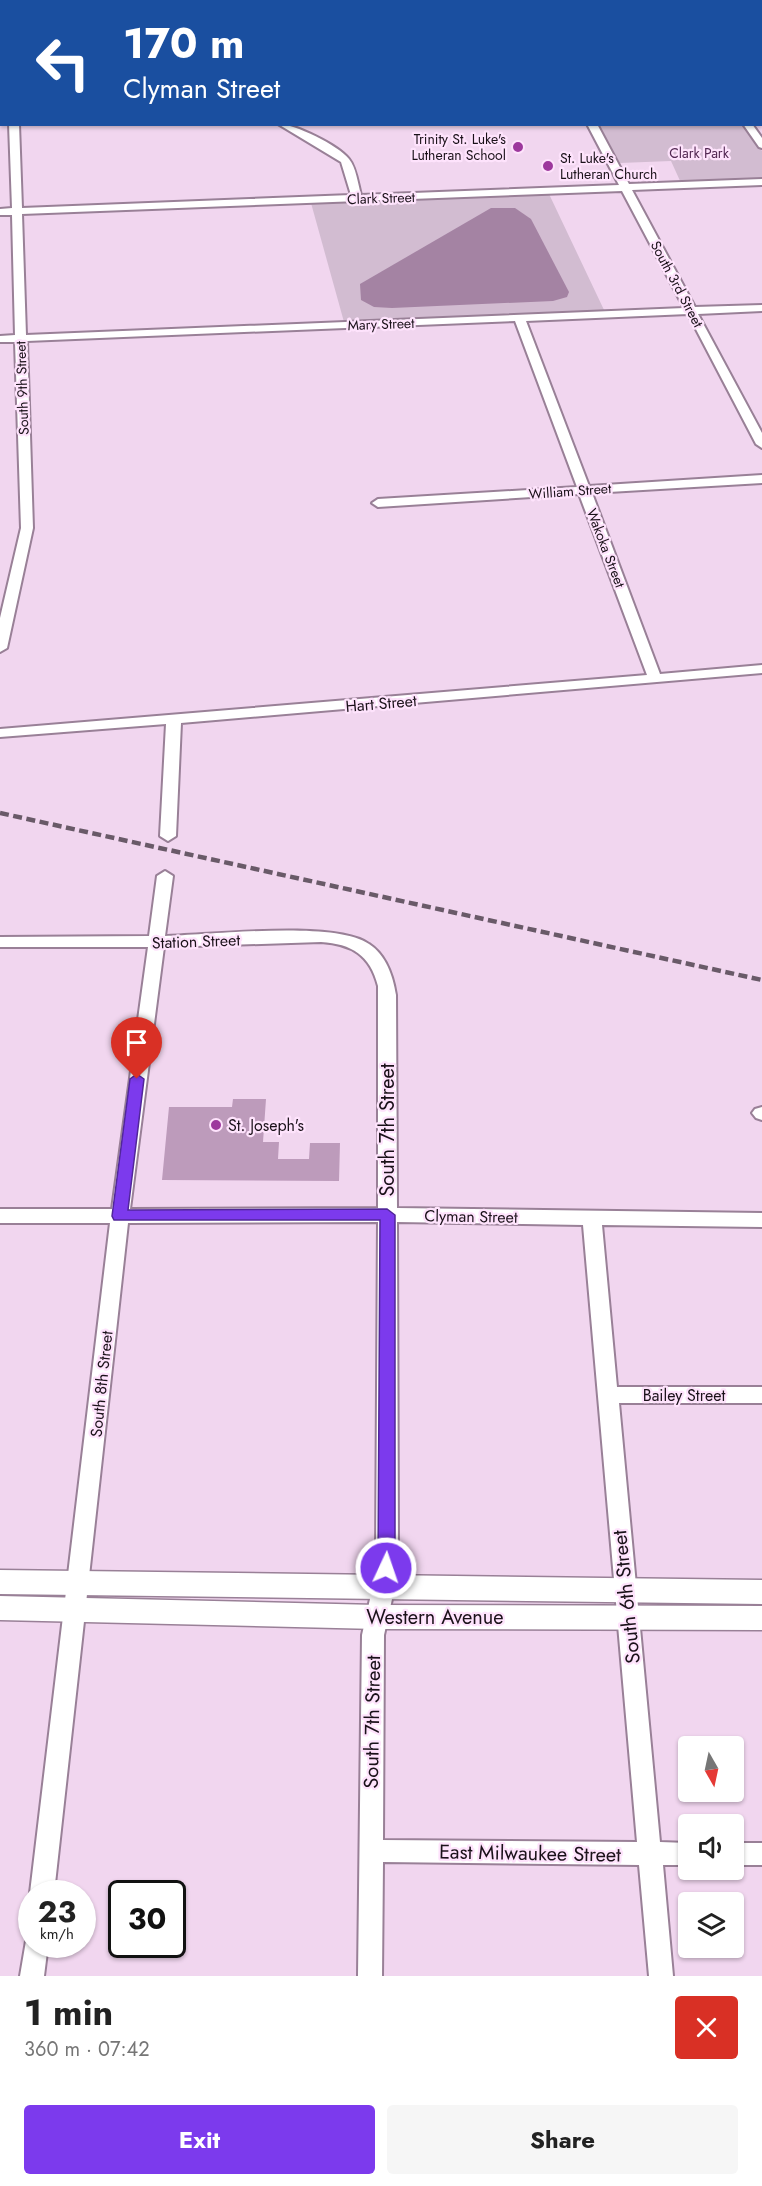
<!DOCTYPE html>
<meta charset="utf-8">
<style>
:root{--surface:#fff;--page:#f6f6f6;--text:#222;--muted:#767676;--accent:#7c3aed}
body{margin:0;font-family:Jost,sans-serif;background:var(--page);color:var(--text);height:100vh;display:flex;flex-direction:column;font-size:22px;white-space:nowrap}
*{box-sizing:border-box;margin:0}
p{font-size:20px;color:var(--muted)}
.icon{flex:none;width:33px;height:33px;fill:none;stroke:currentColor;stroke-width:2;stroke-linecap:round;stroke-linejoin:round}
.map{position:relative;height:1976px;overflow:hidden}
.panel{display:flex;flex-direction:column;background:var(--surface);flex:1}
.panel>*{flex:none}
.banner{position:absolute;left:0px;top:0px;width:762px;height:126px;box-shadow:0 2px 4px #0004;background:#1a4fa0;color:#fff;overflow:hidden}
.needle{width:39px;rotate:171deg}
.controls{position:absolute;left:678px;top:1736px;display:grid;gap:12px}
.controls a{display:grid;place-items:center;width:66px;height:66px;border-radius:6px;background:var(--surface);box-shadow:0 2px 4px #0004;font-size:30px}
.speed{position:absolute;left:18px;top:1880px;display:flex;gap:12px;font-size:30px;font-weight:700;text-align:center}
.speed>*{display:grid;place-content:center;width:78px;height:78px;border-radius:50%;background:var(--surface);box-shadow:0 2px 4px #0004;line-height:1}
.speed small{font-size:15px;font-weight:400}
.speed .limit{border:3px solid #111;border-radius:9px;background:#fff;color:#111}
.pin{position:absolute;display:grid;place-items:center;width:51px;height:51px;color:#fff;margin:-62px -26px;border-radius:50% 50% 50% 0;rotate:-45deg;box-shadow:0 0 6px #0007}
.pin .icon{rotate:45deg}
.me{position:absolute;width:66px;margin:-33px;rotate:3deg;stroke-linejoin:round;filter:drop-shadow(0 0 4px #0008)}
.turn{display:flex;align-items:center;gap:21px;height:126px;padding:0 24px;font-size:27px}
.turn .icon{width:78px;height:78px;stroke-width:2.5}
.turn b{display:block;font-size:42px;line-height:51px}
.round{display:grid;place-items:center;flex:none;width:63px;height:63px;border-radius:6px;background:var(--page)}
.overview{display:flex;align-items:center;justify-content:space-between;height:102px;padding:0 24px}
h1{font-size:36px;font-weight:700;line-height:45px}
.cta{display:flex;gap:12px;margin-top:auto;padding:12px 24px}
.cta a{flex:1;height:69px;border-radius:6px;background:var(--accent);color:#fff;font-size:24px;font-weight:700;line-height:69px;text-align:center}
.cta a+a{background:var(--page);color:var(--text)}
.map>svg:first-child{display:block}
</style>
<div class="map">
<svg width="762" height="1976" viewBox="0 0 762 1976">
<rect width="100%" height="100%" fill="#f1d6ef"/>
<path fill="#d2bcd1" d="M599 125H744L762 151V179L681 183 671 161 620 163Z
M549 194 605 312 344 322 311 203Z"/>
<path fill="#a483a3" d="M491 208H515L531 219 569 292 567 297 553 301 392 308 374 307 361 300 360 284Z"/>
<path fill="#bd9bbb" d="M233 1099H266L263 1142H279L278 1159H309L310 1143H340L339 1181 162 1180 169 1107H232Z"/>
<g fill="none" stroke-linecap="round" stroke-linejoin="round">
<g stroke="#998097" stroke-width="4">
<path id="minor" d="M0 25 2 26V32L0 31Z
M760 77H762V83H760Z
M0 102H2V108H0Z
M9 124H19L22 208 351 195 341 162 278 124C295 124 338 145 349 159 356 167 358 184 361 195L619 185 587 124H597L629 184 762 179V185L632 190 695 307 762 305V311L698 314 762 433V448L756 444 688 314 526 321 589 486 762 475V483L592 493 660 674 762 665V673L181 723 176 836 168 841 160 836 166 724 0 737V729L647 675 579 494 378 507 372 503 378 499 577 487 515 321 27 341 33 528 7 648 0 652V618L21 528 15 342H0V336L15 335 12 215H0V209L12 208ZM622 191 684 308 26 335 22 214Z
M743 124H752L762 138V148L759 147Z
M165 871 173 876 165 936C210 935 336 920 369 944 386 955 393 976 396 995L397 1208 762 1213V1227L602 1225 617 1387H762V1403H619L660 1842 688 1843V1865H663L673 1976H649L639 1865 383 1862 382 1976H358L362 1635 374 1581 376 1556 378 1222 128 1223 54 1893H32V1896L30 1893 110 1223H0V1209H112L148 947H0V937L149 936 157 876ZM321 942C352 944 370 955 378 986V1208L130 1209 164 947ZM397 1222 583 1225 637 1842 383 1840 384 1635 396 1581 398 1556Z
M762 1107V1120L756 1118 752 1113 755 1109Z
M734 1843H762V1865H734Z
M32 1934V1944H48L44 1976H20L27 1935Z"/>
</g>
<g stroke="#998097" stroke-width="3">
<path id="tertiary" d="M204 0H230L203 2Z
M0 17H2V23H0Z
M0 1570 762 1580V1604L0 1594Z
M0 1596 377 1605 762 1606V1630L377 1629 0 1620Z"/>
</g>
<use href="#minor" fill="#fff" fill-rule="evenodd"/>
<use href="#tertiary" fill="#fff" fill-rule="evenodd"/>
<path stroke="#695a68" stroke-width="4.5" stroke-dasharray="9 4.5" stroke-linecap="butt" d="M0 813 762 980"/>
</g>
<path fill="#7c3aed" stroke="#51269a" stroke-width="1.5" d="M137 1074 144 1079 128 1210 387 1209 395 1215V1568L392 1574 386 1576 380 1574 378 1568 380 1220H114L112 1216 130 1079Z"/>
<g fill="#9d389d" stroke="#fee3fc" stroke-width="2">
<circle cx="518" cy="147" r="6"/>
<circle cx="548" cy="166" r="6"/>
<circle cx="216" cy="1125" r="6"/>
</g>
<g text-anchor="middle" stroke-width="4.5" stroke-linejoin="round" paint-order="stroke">
<g font-size="14" fill="#1a1119" stroke="#fee3fc" text-anchor="end">
<text x="506" y="144">Trinity St. Luke's<tspan x="506" dy="16">Lutheran School</tspan></text>
<text x="560" y="163" text-anchor="start">St. Luke's<tspan x="560" dy="16">Lutheran Church</tspan></text>
</g>
<g font-size="14" fill="#522752" stroke="#fee3fc">
<text x="699" y="158">Clark Park</text>
</g>
<g font-size="14" fill="#1a1119" stroke="#fee3fc">
<text transform="translate(381 198) rotate(-2)" y="5">Clark Street</text>
<text transform="translate(677 284) rotate(62)" y="5">South 3rd Street</text>
<text transform="translate(381 324) rotate(-2)" y="5">Mary Street</text>
<text transform="translate(22 388) rotate(-92)" y="5">South 9th Street</text>
<text transform="translate(570 491) rotate(-4)" y="5">William Street</text>
<text transform="translate(606 548) rotate(69)" y="5">Wakoka Street</text>
</g>
<g font-size="16" fill="#1a1119" stroke="#fee3fc">
<text transform="translate(381 703) rotate(-5)" y="6">Hart Street</text>
<text transform="translate(196 941) rotate(-2)" y="6">Station Street</text>
<text transform="translate(471 1216) rotate(1)" y="6">Clyman Street</text>
<text transform="translate(101 1384) rotate(-84)" y="6">South 8th Street</text>
<text x="684" y="1401">Bailey Street</text>
</g>
<g font-size="16" fill="#1a1119" stroke="#fee3fc" text-anchor="start">
<text x="228" y="1131">St. Joseph's</text>
</g>
<g font-size="20" fill="#1a1119" stroke="#fee3fc">
<text transform="translate(387 1130) rotate(-90)" y="7">South 7th Street</text>
<text transform="translate(626 1597) rotate(-96)" y="7">South 6th Street</text>
<text x="435" y="1624">Western Avenue</text>
<text transform="translate(372 1722) rotate(-89)" y="7">South 7th Street</text>
<text transform="translate(530 1853) rotate(1)" y="7">East Milwaukee Street</text>
</g>
</g>
</svg>
<div class="controls">
<a><svg class="needle" viewBox="-14 -14 28 28"><path d="M0-13l5 13h-10z" fill="#e53935"/><path d="M0 13l5-13h-10z" fill="#767676"/></svg></a>
<a><svg class="icon" aria-label="sound" viewBox="0 0 24 24"><path d="M4 9h4l5-4v14l-5-4H4zM17 9q2 3 0 6"/></svg></a>
<a><svg class="icon" aria-label="layers" viewBox="0 0 24 24"><path d="M12 4l9 5-9 5-9-5zM3 14l9 5 9-5"/></svg></a>
</div>
<div class="speed"><div>23<small>km/h</small></div><div class="limit">30</div></div>
<div class="pin" style="left:137px;top:1079px;background:#d93025"><svg class="icon" aria-label="arrive" viewBox="0 0 24 24"><path d="M6 21V4h12l-3 4 3 4H6"/></svg></div>
<svg class="me" style="left:386px;top:1568px" viewBox="-20 -20 40 40"><circle r="17" fill="#7c3aed" stroke="#fff" stroke-width="3"/><path d="M0-11L8 9 0 5-8 9z" fill="#fff"/></svg>
<div class="banner">
<div class="turn"><svg class="icon" aria-label="left" viewBox="0 0 24 24"><path d="M17 20v-9H6M10 6l-5 5 5 5"/></svg><div><b>170 m</b>Clyman Street</div></div>
</div>
</div>
<section class="panel">
<div class="overview"><div><h1>1 min</h1><p>360 m · 07:42</p></div><a class="round" style="background:#d93025;color:#fff"><svg class="icon" aria-label="close" viewBox="0 0 24 24"><path d="M6 6l12 12M18 6L6 18"/></svg></a></div>
<div class="cta"><a>Exit</a><a>Share</a></div>
</section>
